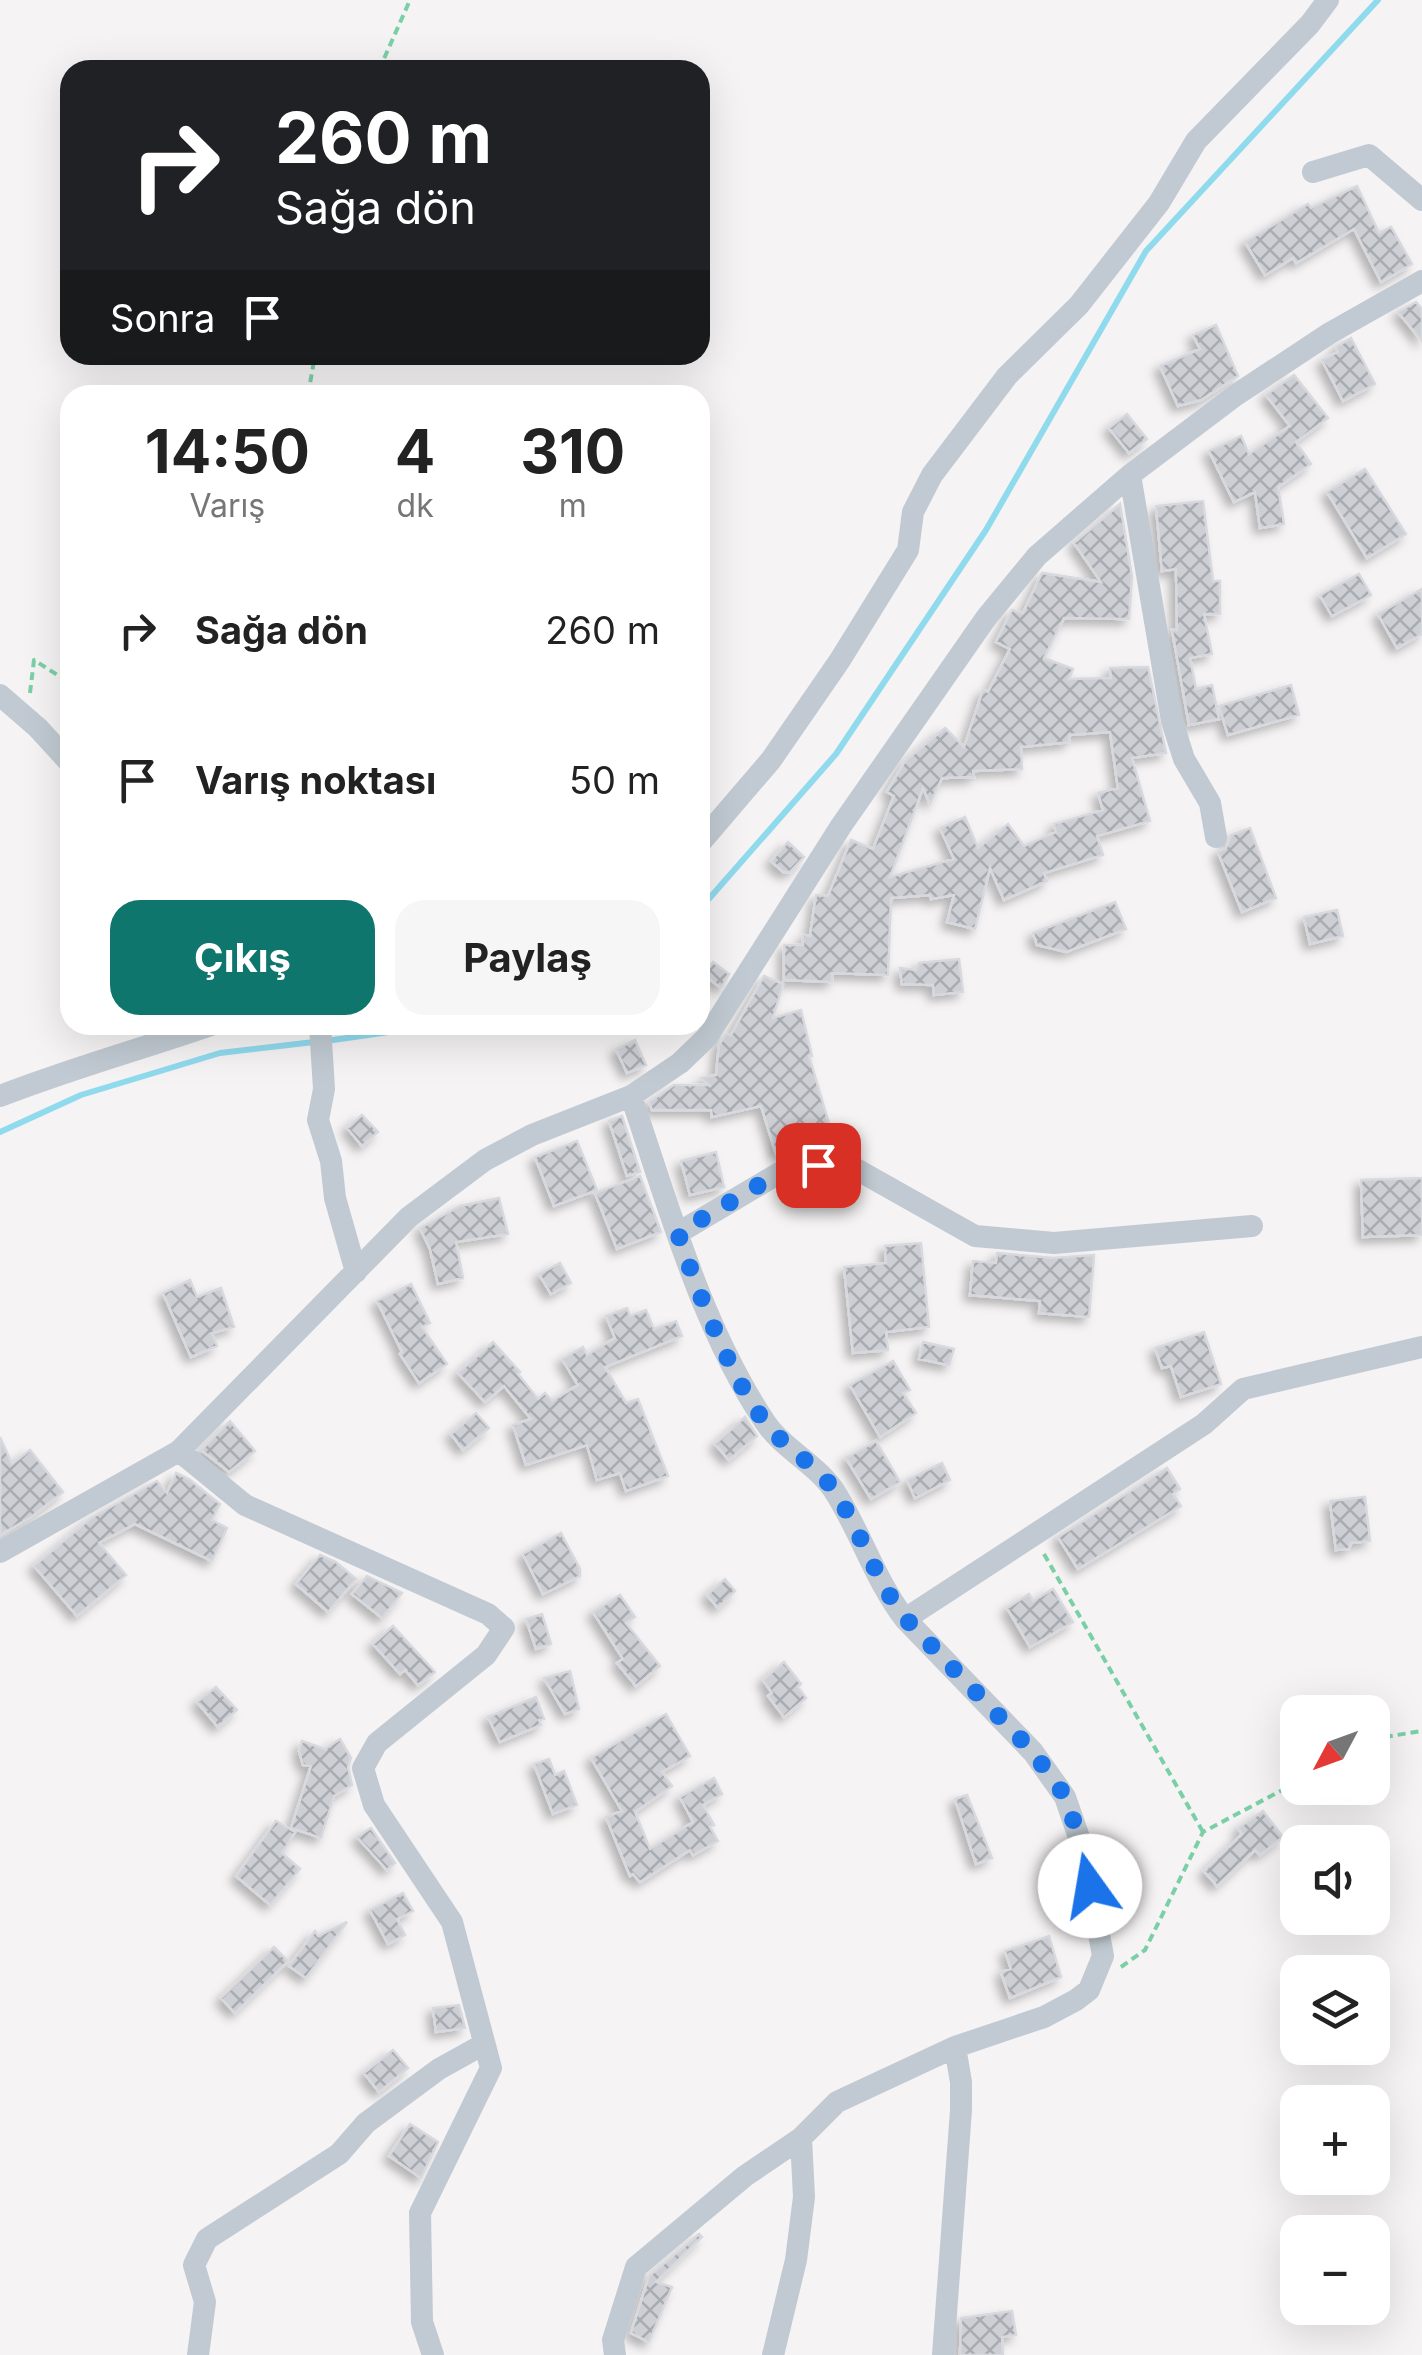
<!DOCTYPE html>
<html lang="tr">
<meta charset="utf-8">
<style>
:root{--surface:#fff;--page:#f6f6f6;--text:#222;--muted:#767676;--accent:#0f766e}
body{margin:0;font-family:Inter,sans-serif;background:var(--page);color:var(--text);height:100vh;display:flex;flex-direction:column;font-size:38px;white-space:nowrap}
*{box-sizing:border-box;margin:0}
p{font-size:32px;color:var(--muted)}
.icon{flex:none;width:55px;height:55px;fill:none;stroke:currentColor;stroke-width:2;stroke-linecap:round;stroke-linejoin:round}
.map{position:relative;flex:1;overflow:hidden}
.side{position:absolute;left:60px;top:385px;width:650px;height:650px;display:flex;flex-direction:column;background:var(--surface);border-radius:30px;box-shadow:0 10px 40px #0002}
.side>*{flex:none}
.guide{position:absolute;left:60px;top:60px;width:650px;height:305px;border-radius:30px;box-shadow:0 10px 40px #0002;background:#202124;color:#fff;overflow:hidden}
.needle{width:65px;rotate:229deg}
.fabs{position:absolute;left:1280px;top:1695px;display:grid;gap:20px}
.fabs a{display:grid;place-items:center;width:110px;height:110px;border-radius:20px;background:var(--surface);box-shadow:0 10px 40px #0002;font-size:50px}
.pin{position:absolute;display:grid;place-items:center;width:85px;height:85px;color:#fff;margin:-42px;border-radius:20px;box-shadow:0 5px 15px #0006}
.me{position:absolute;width:110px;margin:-55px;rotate:347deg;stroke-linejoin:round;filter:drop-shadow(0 0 8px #0008)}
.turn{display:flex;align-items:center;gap:35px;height:210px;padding:0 50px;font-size:45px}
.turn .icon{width:130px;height:130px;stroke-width:2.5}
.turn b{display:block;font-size:70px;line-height:85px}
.then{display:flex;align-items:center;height:95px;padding:0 50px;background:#0003;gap:20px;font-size:38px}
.eta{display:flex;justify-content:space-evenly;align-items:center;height:170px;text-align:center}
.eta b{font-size:60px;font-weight:700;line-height:70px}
.action{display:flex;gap:20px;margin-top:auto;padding:20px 50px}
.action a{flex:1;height:115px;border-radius:30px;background:var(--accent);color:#fff;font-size:40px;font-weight:700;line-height:115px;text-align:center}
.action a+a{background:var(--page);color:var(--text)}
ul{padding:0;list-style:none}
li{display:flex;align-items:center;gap:30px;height:150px;padding:0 50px}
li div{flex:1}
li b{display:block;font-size:38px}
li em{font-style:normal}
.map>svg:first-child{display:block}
</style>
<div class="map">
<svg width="1422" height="2355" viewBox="0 0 1422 2355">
<defs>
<pattern id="building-cross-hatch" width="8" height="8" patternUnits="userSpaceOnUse" patternTransform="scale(2.5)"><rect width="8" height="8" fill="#cdcfd5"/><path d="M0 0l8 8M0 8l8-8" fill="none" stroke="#a8abb0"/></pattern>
<filter id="shadow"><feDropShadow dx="-5.5" dy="5.5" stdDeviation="5" flood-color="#0004"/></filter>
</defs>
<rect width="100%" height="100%" fill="#f5f3f3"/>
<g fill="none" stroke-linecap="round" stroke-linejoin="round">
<path stroke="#90daee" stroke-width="6" d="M700 909 836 754 986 530 1146 251 1378 0
M326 1041 438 1025
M0 1132 81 1095 220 1053 314 1042"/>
</g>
<path fill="url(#building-cross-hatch)" stroke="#d7d9de" stroke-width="2.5" fill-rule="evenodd" filter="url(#shadow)" d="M1357 186 1379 233 1391 227 1412 264 1381 282 1354 229 1296 263 1293 258 1265 275 1245 242 1308 204 1311 208Z
M1416 302 1422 309V341L1398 312Z
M1216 325 1238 376 1201 400 1178 406 1160 366 1200 349 1193 335Z
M1351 338 1375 384 1343 401 1322 360 1338 352 1336 347Z
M1294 375 1328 418 1296 442 1311 464 1278 487 1284 524 1260 528 1255 492 1234 502 1209 451 1241 436 1249 454 1290 426 1266 395Z
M1127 414 1147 439 1129 453 1109 428Z
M1365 469 1406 534 1367 558 1327 492Z
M1203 501 1213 581H1220V614H1204L1212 654 1190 658 1196 689 1212 685 1219 719 1189 725 1172 630H1177L1176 569 1162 571 1156 506Z
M1120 504 1132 576 1129 619 1064 618 1044 658 1073 669 1069 679 1111 678 1110 668 1148 667 1166 753 1132 758 1150 821 1097 836 1103 855 1044 873 1047 881 1004 900 990 868 975 929 947 922 954 895 931 899 930 895 891 898 888 975 832 973V982L784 980V945H803V935L810 936 816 895 828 896 851 840 873 849 894 796 887 792 905 761 945 728 964 747 983 690 988 692 1010 649 996 642 1012 610 1023 613 1042 573 1101 582 1074 543ZM1110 732 1118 788 1098 793 1103 810 1054 824 1056 832 1024 846 1008 824 978 848 965 817 940 828 954 859 890 877 923 788 930 804 942 778 974 777 973 771 1022 769 1021 747 1069 742V735Z
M1359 574 1371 595 1332 616 1320 595Z
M1422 589V634L1397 648 1378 614Z
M1291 685 1299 715 1228 735 1219 706Z
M1250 828 1276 898 1242 912 1218 852 1226 848 1231 835Z
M788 842 804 857 790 872H783L771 861Z
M1115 902 1126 929 1066 952 1037 945 1033 933Z
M1337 910 1343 936 1310 944 1304 917Z
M959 959 963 992 934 995 933 985 902 984 900 968 916 970 919 963Z
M713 962 729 974 721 988 704 975Z
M764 976 783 984 773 1018 801 1010 812 1056H809L833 1137 776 1154 761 1106 712 1117 711 1110H652L649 1102 674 1085H709L701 1078 716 1075 719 1045 726 1034 731 1035Z
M635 1040 646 1065 627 1073 616 1049Z
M362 1115 378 1132 362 1146 347 1128Z
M622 1116 640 1172 627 1176 609 1121Z
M577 1141 597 1190 554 1206 535 1157Z
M716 1152 724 1187 690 1195 681 1161Z
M640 1176 661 1232 617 1249 595 1193Z
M1422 1178V1235L1363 1237 1361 1180Z
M499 1198 508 1234 456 1242 463 1278 438 1284 430 1249 420 1228 460 1206Z
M921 1243 929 1327 886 1332 888 1350 853 1353 844 1267 886 1263 885 1246Z
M997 1253 1053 1258 1094 1255 1089 1317 1039 1313 1040 1301 970 1295 973 1261 996 1263Z
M560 1263 571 1283 551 1294 539 1274Z
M190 1280 197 1297 221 1288 234 1327 212 1333 217 1346 191 1357 163 1293Z
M411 1284 430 1323 422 1327 447 1364 419 1383 400 1354 402 1352 377 1301Z
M627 1308 630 1316 646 1310 654 1329 676 1321 682 1336 605 1367 626 1403 638 1399 668 1476 626 1491 620 1473 597 1480 587 1445 526 1465 513 1425 531 1419 504 1386 485 1402 458 1373 493 1342 520 1372 518 1374 538 1399 545 1393 552 1401 578 1385 562 1359 583 1347 587 1355 615 1338 606 1316Z
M1204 1332 1221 1384 1181 1397 1171 1366 1162 1368 1155 1348Z
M923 1342 954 1349 949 1365 919 1359Z
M893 1361 910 1390 903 1393 916 1413 880 1437 850 1385Z
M476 1413 489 1428 463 1450 451 1434Z
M745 1417 757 1436 729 1460 715 1444Z
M230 1421 255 1451 229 1472 201 1450Z
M0 1437 12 1464 30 1450 63 1492 31 1517 0 1535Z
M876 1441 900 1482 871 1499 846 1458Z
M942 1463 950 1480 915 1498 907 1480Z
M1167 1468 1180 1489 1173 1494 1181 1506 1078 1569 1058 1537Z
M176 1473 189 1479 220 1504 212 1520 227 1528 212 1561 135 1524 99 1543 126 1575 77 1616 34 1566 91 1518 157 1481 167 1493Z
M1365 1497 1370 1541 1351 1543 1349 1549 1336 1550 1330 1501Z
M561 1533 580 1569V1576L543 1594 523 1554Z
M320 1555 336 1562 356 1579 328 1612 296 1584Z
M367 1576 402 1593 382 1618 352 1594Z
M725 1579 735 1591 718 1608 707 1595Z
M1053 1589 1073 1622 1030 1647 1007 1608 1029 1594 1033 1601Z
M620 1595 635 1617 626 1623 660 1666 636 1686 617 1663 623 1659 593 1612Z
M542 1614 551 1644 536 1649 526 1619Z
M393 1626 435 1672 418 1685 405 1670 400 1674 373 1644Z
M784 1662 801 1684 798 1687 806 1698 784 1717 768 1696 772 1693 763 1680Z
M570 1671 579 1709 565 1714 544 1678Z
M216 1687 237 1710 218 1727 197 1702Z
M536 1697 544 1719 539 1720 541 1725 500 1742 488 1717Z
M666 1714 690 1756 662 1772 672 1786 635 1812 650 1849 693 1822 680 1797 714 1778 722 1794 703 1805 714 1825 710 1827 718 1841 693 1855 690 1850 640 1882 633 1874 630 1876 606 1817 622 1811 591 1758Z
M340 1739 351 1758 348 1767 352 1785 334 1796 321 1838 291 1828 311 1766 303 1765 299 1751 302 1741 325 1749Z
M549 1759 555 1775 564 1771 577 1805 553 1814 534 1764Z
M967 1795 992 1858 976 1864 955 1799Z
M1263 1811 1283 1837 1260 1855 1255 1850 1217 1886 1204 1871 1242 1834 1238 1828Z
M276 1821 295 1832 282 1853 300 1869 270 1905 236 1876Z
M371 1828 395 1863 387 1870 357 1837Z
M403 1893 413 1911 397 1919 405 1935 388 1944 370 1910Z
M347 1922 306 1978 289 1966 315 1931 318 1936Z
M1049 1936 1061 1977 1010 1998 1001 1972 1011 1969 1005 1951Z
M274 1947 288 1961 235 2013 221 1998Z
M459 2005 465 2028 436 2032 433 2008Z
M393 2050 408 2068 379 2092 364 2073Z
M410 2124 438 2142 421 2178 389 2156Z
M699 2234 702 2237 656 2282 672 2287 649 2342 631 2333 649 2276Z
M1012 2311 1016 2335 1002 2337 1003 2355H960L961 2318Z"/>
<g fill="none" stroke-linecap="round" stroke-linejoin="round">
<path stroke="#7ad0a6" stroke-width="4" stroke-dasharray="8 5" stroke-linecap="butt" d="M379 70 410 0
M308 395 315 355
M30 693 34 660 70 683
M1044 1554 1203 1832
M1372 1739 1422 1731
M1121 1967 1145 1950 1203 1832 1288 1787 1298 1778"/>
<path stroke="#c1cad2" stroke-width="22" d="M1313 172 1369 155 1422 200
M1130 475 1172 721 1184 759 1210 803 1216 837
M0 695 38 728 70 763
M700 843 771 760 840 660 908 550 913 512 932 475 1007 376 1079 305 1159 203 1196 141 1310 24 1328 0
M320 1025 324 1089 318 1120 331 1161 335 1198 356 1272
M0 1096C69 1069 141 1049 211 1025
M678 1233 781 1172 819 1165 856 1169 975 1236 1054 1243 1252 1226
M179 1451 245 1505 488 1614 504 1628 486 1655 377 1743 363 1768 374 1805 452 1922 491 2068 420 2213 422 2322 433 2355
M0 1552 179 1451 409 1217 485 1160 532 1135 631 1096 680 1063 707 1037 841 826 986 618 1037 556 1130 475 1236 395 1330 333 1422 281
M905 1619 1204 1424 1243 1389 1422 1347
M198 2355 205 2302 194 2265 207 2239 339 2154 366 2123 439 2069 484 2044
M615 2355 613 2340 636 2267 745 2176 801 2138 837 2102 955 2047 1044 2017 1076 2000 1089 1990 1103 1956 1084 1852 1065 1797 1033 1752 905 1619C875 1580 861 1533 835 1492 818 1465 783 1449 765 1422 701 1326 668 1204 631 1096
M773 2355 796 2260 804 2197 801 2138
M943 2355 961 2110V2082L955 2047"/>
</g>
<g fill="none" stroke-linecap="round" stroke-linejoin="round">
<path stroke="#1a73e8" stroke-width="18" stroke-dasharray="0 32.4" d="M818 1165 781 1172 678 1233C695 1285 734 1387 769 1427 788 1450 819 1467 835 1492 862 1533 875 1580 906 1619L1033 1752 1065 1796 1084 1852 1090 1886"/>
</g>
</svg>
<div class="fabs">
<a><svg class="needle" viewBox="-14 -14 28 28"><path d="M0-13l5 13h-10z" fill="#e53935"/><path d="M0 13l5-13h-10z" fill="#767676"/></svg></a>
<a><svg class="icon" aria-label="sound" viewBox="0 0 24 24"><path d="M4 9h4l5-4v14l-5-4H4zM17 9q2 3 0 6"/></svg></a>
<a><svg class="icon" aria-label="layers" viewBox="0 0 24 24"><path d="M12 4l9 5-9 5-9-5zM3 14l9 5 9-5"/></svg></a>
<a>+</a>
<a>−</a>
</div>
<div class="pin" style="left:818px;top:1165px;background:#d93025"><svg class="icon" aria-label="arrive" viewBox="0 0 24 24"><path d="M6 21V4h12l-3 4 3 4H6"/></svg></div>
<svg class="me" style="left:1090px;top:1886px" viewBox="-20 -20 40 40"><circle r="19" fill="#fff"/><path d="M0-13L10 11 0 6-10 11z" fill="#1a73e8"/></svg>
<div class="guide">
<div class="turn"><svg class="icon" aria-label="right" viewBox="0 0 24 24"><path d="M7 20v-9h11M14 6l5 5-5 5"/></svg><div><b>260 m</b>Sağa dön</div></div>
<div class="then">Sonra<svg class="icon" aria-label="arrive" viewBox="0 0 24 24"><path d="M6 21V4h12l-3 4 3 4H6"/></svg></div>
</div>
<section class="side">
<div class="eta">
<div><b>14:50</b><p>Varış</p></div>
<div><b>4</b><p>dk</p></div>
<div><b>310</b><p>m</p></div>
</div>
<ul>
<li><svg class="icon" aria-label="right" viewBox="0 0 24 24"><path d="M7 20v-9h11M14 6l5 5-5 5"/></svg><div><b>Sağa dön</b></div><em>260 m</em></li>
<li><svg class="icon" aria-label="arrive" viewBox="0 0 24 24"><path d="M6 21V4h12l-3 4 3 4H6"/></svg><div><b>Varış noktası</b></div><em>50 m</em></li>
</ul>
<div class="action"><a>Çıkış</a><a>Paylaş</a></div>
</section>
</div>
